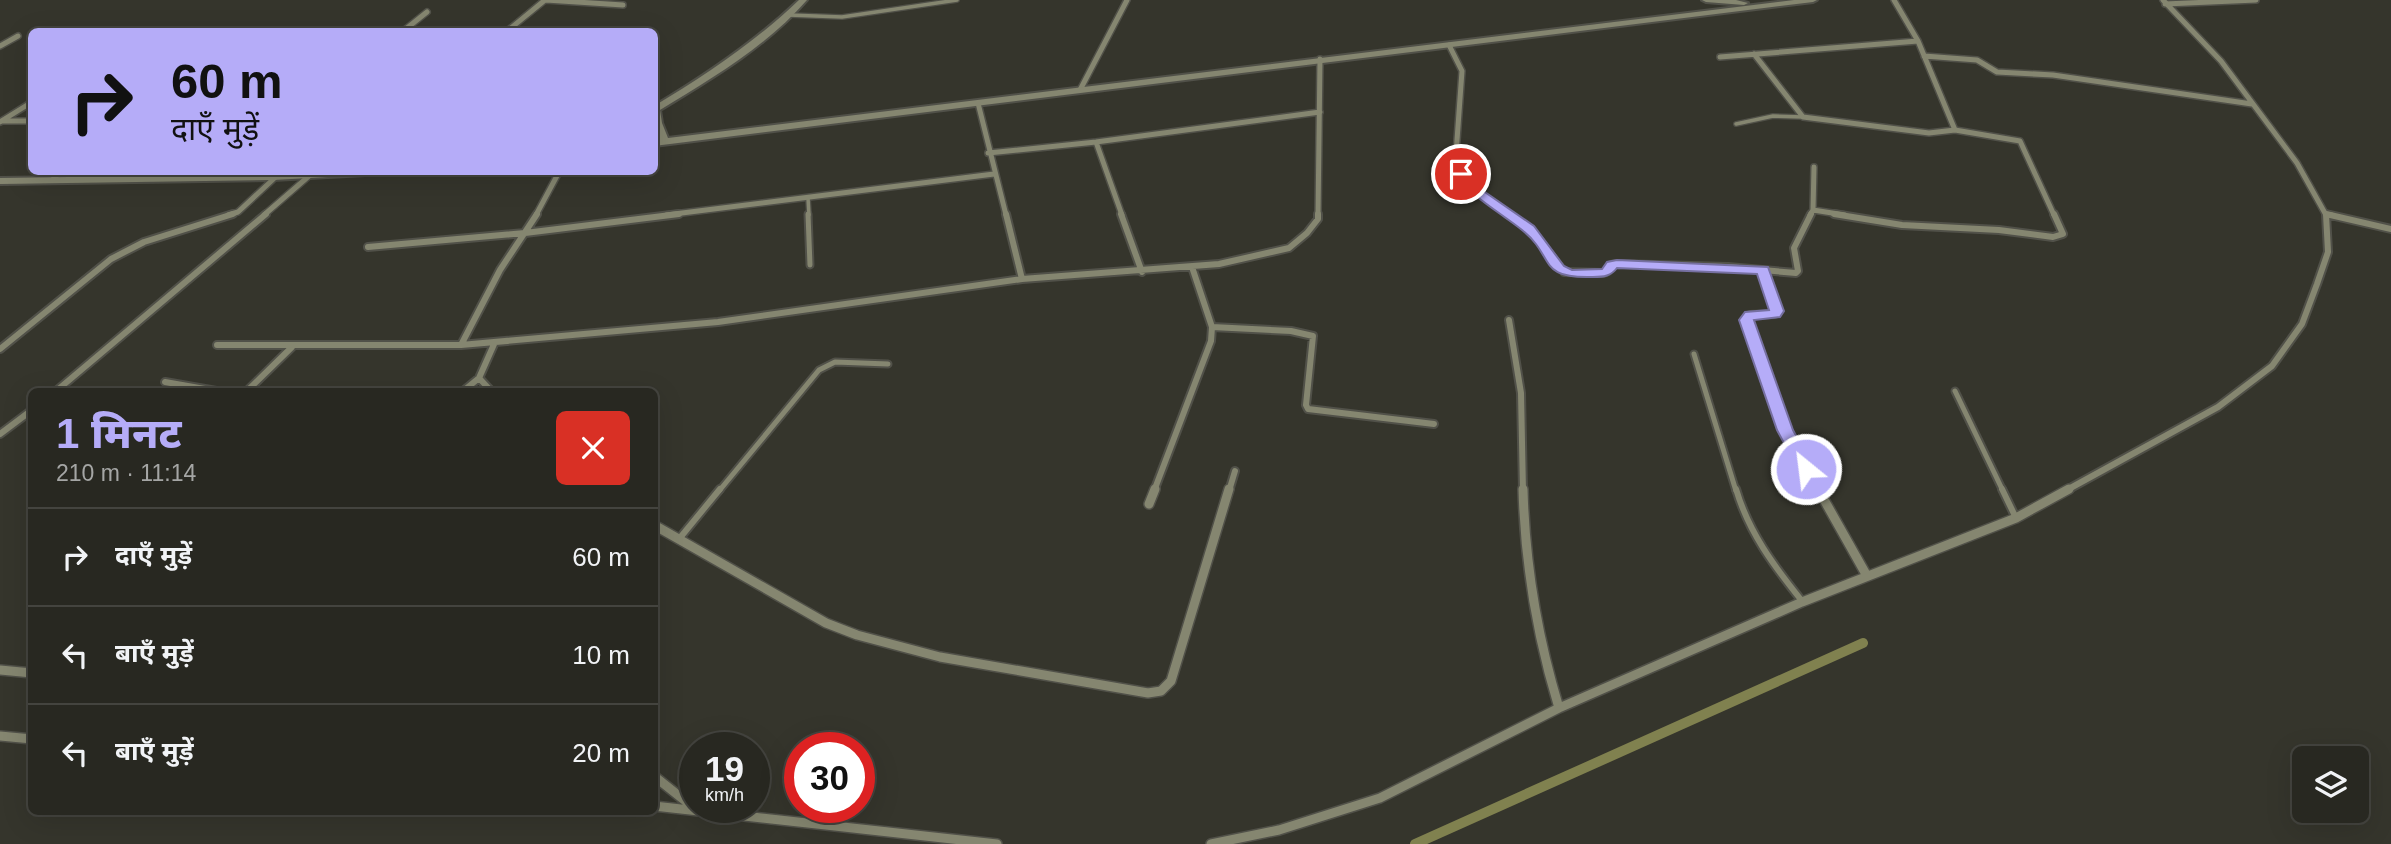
<!DOCTYPE html>
<html lang="hi">
<meta charset="utf-8">
<style>
:root{--surface:#282821;--page:#34342e;--text:#f1f3f6;--muted:#a5a6a5;--line:#44443f;--accent:#b5acf8}
body{margin:0;font-family:Arial,"Noto Sans Devanagari",sans-serif;background:var(--page);color:var(--text);height:100vh;display:flex;flex-direction:column;font-size:26px;white-space:nowrap}
*{box-sizing:border-box;margin:0}
p{font-size:23px;color:var(--muted)}
.icon{flex:none;width:38px;height:38px;fill:none;stroke:currentColor;stroke-width:2;stroke-linecap:round;stroke-linejoin:round}
.map{position:relative;flex:1;overflow:hidden}
.details{position:absolute;left:28px;top:388px;width:630px;height:427px;display:flex;flex-direction:column;background:var(--surface);border-radius:10px;box-shadow:0 7px 28px #0002,0 0 0 2px var(--line)}
.details>*{flex:none}
.top-card{position:absolute;left:28px;top:28px;width:630px;height:147px;border-radius:10px;box-shadow:0 7px 28px #0002,0 0 0 2px var(--line);background:#b5acf8;color:#111;overflow:hidden}
.fabs{position:absolute;left:2292px;top:746px;display:grid;gap:14px}
.fabs a{display:grid;place-items:center;width:77px;height:77px;border-radius:10px;background:var(--surface);box-shadow:0 7px 28px #0002,0 0 0 2px var(--line);font-size:35px}
.speed{position:absolute;left:679px;top:732px;display:flex;gap:14px;font-size:35px;font-weight:700;text-align:center}
.speed>*{display:grid;place-content:center;width:91px;height:91px;border-radius:50%;background:var(--surface);box-shadow:0 7px 28px #0002,0 0 0 2px var(--line);line-height:1}
.speed small{font-size:18px;font-weight:400}
.speed .limit{border:10px solid #d22;background:#fff;color:#111}
.pin{position:absolute;display:grid;place-items:center;width:60px;height:60px;color:#fff;margin:-30px;border:4px solid #fff;border-radius:50%;box-shadow:0 2px 7px #0007}
.me{position:absolute;width:77px;margin:-38px;rotate:331deg;stroke-linejoin:round;filter:drop-shadow(0 0 5px #0008)}
.turn{display:flex;align-items:center;gap:24px;height:147px;padding:0 28px;font-size:32px}
.turn .icon{width:91px;height:91px;stroke-width:2.5}
.turn b{display:block;font-size:49px;line-height:60px}
.round{display:grid;place-items:center;flex:none;width:74px;height:74px;border-radius:10px;background:var(--page)}
.head{display:flex;align-items:center;justify-content:space-between;height:119px;padding:0 28px}
h1{font-size:42px;font-weight:800;line-height:52px;color:var(--accent)}
ul{padding:0;list-style:none}
li{display:flex;align-items:center;gap:21px;height:98px;padding:0 28px;border-top:2px solid var(--line)}
li div{flex:1}
li b{display:block;font-size:26px}
li em{font-style:normal}
.map>svg:first-child{display:block}
</style>
<div class="map">
<svg width="2391" height="844" viewBox="0 0 2391 844">
<rect width="100%" height="100%" fill="#35352c"/>
<g fill="none" stroke-linecap="round" stroke-linejoin="round">
<path stroke="#80814f" stroke-width="10" d="M1415 844 1863 643"/>
<g stroke="#515149" stroke-width="6">
<path id="service-far2" d="M789 15 842 17 957 0
M1736 124 1773 116 1803 117
M808 198 809 215"/>
</g>
<g stroke="#515149" stroke-width="9">
<path id="service-far1" d="M808 214 810 265
M1694 354 1736 491
M1955 391 2003 491
M719 491 819 370 835 362 888 364"/>
</g>
<g stroke="#515149" stroke-width="10">
<path id="service" d="M1736 489C1749 533 1774 566 1802 601
M2002 489 2016 518
M679 539 720 489"/>
</g>
<g stroke="#515149" stroke-width="8">
<path id="minor-far2" d="M546 0 623 5
M2163 0 2221 61 2297 163 2326 215
M2165 4 2256 0
M151 32H194
M402 32 427 12
M506 32 545 0
M1449 45 1462 71 1456 154 1461 174 1477 193 1510 215
M0 46 18 36
M1754 54 1803 117 1929 133 1955 130 1918 41 1894 0
M1924 56 1977 60 1997 72 2053 75 2252 104
M1720 57 1918 41
M1080 90 1127 0
M978 103 1006 215
M2 121H32
M0 122 32 102
M1955 130 2020 141 2054 215
M1096 142 1122 215
M988 153 1096 142 1320 112
M52 180 61 172
M1813 210 1845 215
M2326 214 2332 215
M228 215 238 212 281 172
M264 215 309 176
M536 215 559 172
M666 215 994 174
M1318 215 1320 59
M1810 215 1813 210 1814 167"/>
</g>
<g stroke="#515149" stroke-width="10">
<path id="minor-far1" d="M537 214 500 270 461 345 718 322 1022 279 1219 264 1289 248 1307 233 1318 219V214
M1006 214 1022 279
M1121 214 1142 272
M1507 214 1530 229 1564 272 1603 273 1608 271 1611 265 1617 264 1728 267 1796 273 1798 271 1794 248 1811 214
M1834 214 1902 225 1999 230 2053 237 2063 234 2054 214
M2326 214 2391 229
M368 247 525 233 679 214
M1763 270 1777 311 1775 314 1750 315 1747 320 1785 430 1819 491
M1509 320 1521 393 1523 491
M1212 327 1291 331 1313 336 1306 405 1308 409 1434 424
M217 345H461
M0 349 111 259 144 242 233 214
M165 382 222 392
M55 392 266 214
M246 392 292 347
M462 392 479 378
M492 392 479 378 495 342
M0 434 32 410
M1154 491 1211 341 1212 327 1192 267
M1229 491 1235 471
M2065 491 2218 407 2272 366 2302 324 2317 284 2328 252 2326 214"/>
</g>
<g stroke="#515149" stroke-width="12">
<path id="minor" d="M1523 489C1525 565 1537 636 1559 708
M1818 489 1867 576
M1149 504 1155 489
M654 525 826 623 857 635 940 657 1148 693 1161 691 1171 681 1229 489
M0 670 32 673
M0 736 32 739
M654 776 698 811
M654 806 997 844
M1211 844 1279 830 1380 798 1559 708 1802 602 2016 518 2069 489"/>
</g>
<g stroke="#515149" stroke-width="4">
<path id="tertiary" d="M799 0H807C767 46 711 79 660 110L662 123 668 138 1794 0H1817L1813 2 654 146V140H659L654 128V106C706 75 755 42 799 0Z
M1702 0H1736L1748 3 1744 5 1706 2Z
M321 172H370L365 175 273 180 0 184V178L273 174Z"/>
</g>
<use href="#service-far2" stroke="#858670" stroke-width="3.5"/>
<use href="#service-far1" stroke="#858670" stroke-width="5"/>
<use href="#service" stroke="#858670" stroke-width="6"/>
<use href="#minor-far2" stroke="#858670" stroke-width="5"/>
<use href="#minor-far1" stroke="#858670" stroke-width="6"/>
<use href="#minor" stroke="#858670" stroke-width="9"/>
<use href="#tertiary" fill="#858670" fill-rule="evenodd"/>
</g>
<path fill="#b5acf8" stroke="#7670a1" stroke-width="2" d="M1461 170 1465 171 1482 190 1534 226 1564 266 1572 270 1602 269 1607 262 1617 260 1768 267 1784 311 1780 317 1754 320 1793 430 1814 469 1812 473H1800L1777 430 1739 320 1745 312 1769 310 1757 274 1617 268C1611 276 1604 277 1593 277 1536 279 1556 257 1522 230 1498 211 1473 198 1455 174Z"/>
</svg>
<div class="fabs">
<a><svg class="icon" aria-label="layers" viewBox="0 0 24 24"><path d="M12 4l9 5-9 5-9-5zM3 14l9 5 9-5"/></svg></a>
</div>
<div class="speed"><div>19<small>km/h</small></div><div class="limit">30</div></div>
<div class="pin" style="left:1461px;top:174px;background:#d93025"><svg class="icon" aria-label="arrive" viewBox="0 0 24 24"><path d="M6 21V4h12l-3 4 3 4H6"/></svg></div>
<svg class="me" style="left:1806px;top:469px" viewBox="-20 -20 40 40"><circle r="17" fill="#b5acf8" stroke="#fff" stroke-width="3"/><path d="M0-11L8 9 0 5-8 9z" fill="#fff"/></svg>
<div class="top-card">
<div class="turn"><svg class="icon" aria-label="right" viewBox="0 0 24 24"><path d="M7 20v-9h11M14 6l5 5-5 5"/></svg><div><b>60 m</b>दाएँ मुड़ें</div></div>
</div>
<section class="details">
<div class="head"><div><h1>1 मिनट</h1><p>210 m · 11:14</p></div><a class="round" style="background:#d93025;color:#fff"><svg class="icon" aria-label="close" viewBox="0 0 24 24"><path d="M6 6l12 12M18 6L6 18"/></svg></a></div>
<ul>
<li><svg class="icon" aria-label="right" viewBox="0 0 24 24"><path d="M7 20v-9h11M14 6l5 5-5 5"/></svg><div><b>दाएँ मुड़ें</b></div><em>60 m</em></li>
<li><svg class="icon" aria-label="left" viewBox="0 0 24 24"><path d="M17 20v-9H6M10 6l-5 5 5 5"/></svg><div><b>बाएँ मुड़ें</b></div><em>10 m</em></li>
<li><svg class="icon" aria-label="left" viewBox="0 0 24 24"><path d="M17 20v-9H6M10 6l-5 5 5 5"/></svg><div><b>बाएँ मुड़ें</b></div><em>20 m</em></li>
</ul>
</section>
</div>
